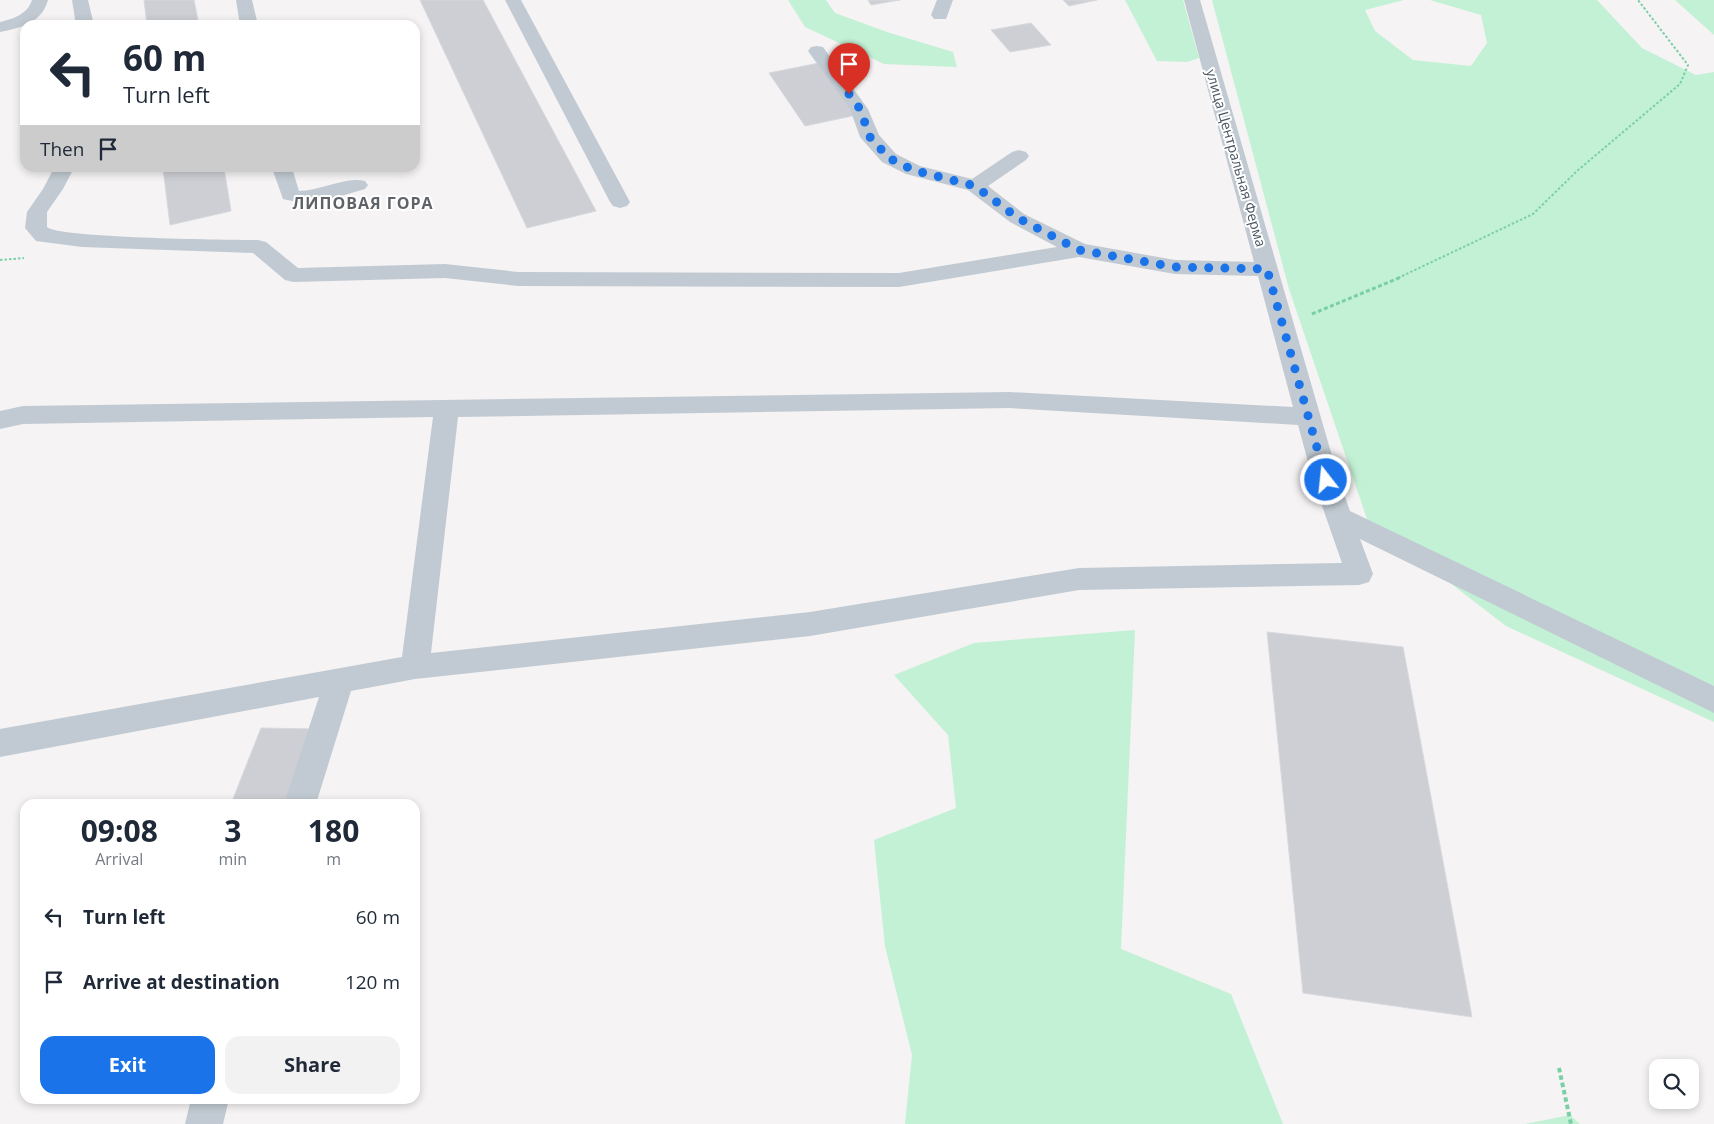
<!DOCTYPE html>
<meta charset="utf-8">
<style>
:root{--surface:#fff;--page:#f2f2f3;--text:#1f2937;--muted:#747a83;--accent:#1a73e8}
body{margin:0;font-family:"Open Sans",sans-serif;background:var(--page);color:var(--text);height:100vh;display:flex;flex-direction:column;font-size:19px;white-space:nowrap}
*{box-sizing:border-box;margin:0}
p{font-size:16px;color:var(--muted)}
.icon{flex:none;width:28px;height:28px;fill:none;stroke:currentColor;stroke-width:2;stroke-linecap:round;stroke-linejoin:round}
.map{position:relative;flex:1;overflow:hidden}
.side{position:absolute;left:20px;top:799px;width:400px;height:305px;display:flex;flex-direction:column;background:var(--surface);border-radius:15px;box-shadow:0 2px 8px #0003}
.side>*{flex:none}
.banner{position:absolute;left:20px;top:20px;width:400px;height:152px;border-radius:15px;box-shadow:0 2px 8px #0003;background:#fff;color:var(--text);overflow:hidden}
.buttons{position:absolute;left:1649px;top:1059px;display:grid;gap:10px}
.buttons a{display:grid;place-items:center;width:50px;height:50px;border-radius:10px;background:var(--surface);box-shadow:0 2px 8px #0003;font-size:25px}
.pin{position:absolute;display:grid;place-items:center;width:42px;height:42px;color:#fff;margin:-51px -21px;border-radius:50% 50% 50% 0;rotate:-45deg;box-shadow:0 0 5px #0007}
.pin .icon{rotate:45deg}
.me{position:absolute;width:55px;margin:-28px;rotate:344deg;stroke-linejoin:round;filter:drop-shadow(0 0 4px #0008)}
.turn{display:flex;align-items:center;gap:18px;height:105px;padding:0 20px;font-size:22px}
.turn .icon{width:65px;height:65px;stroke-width:2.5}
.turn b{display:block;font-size:35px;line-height:42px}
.then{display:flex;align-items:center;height:48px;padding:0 20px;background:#0003;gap:10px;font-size:19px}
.eta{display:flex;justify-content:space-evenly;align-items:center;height:85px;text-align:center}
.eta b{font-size:30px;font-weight:700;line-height:35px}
.action{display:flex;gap:10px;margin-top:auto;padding:10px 20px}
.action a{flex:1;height:58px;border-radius:15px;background:var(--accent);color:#fff;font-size:20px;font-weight:700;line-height:58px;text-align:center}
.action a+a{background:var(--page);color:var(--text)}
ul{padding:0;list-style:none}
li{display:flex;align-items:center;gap:15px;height:65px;padding:0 20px}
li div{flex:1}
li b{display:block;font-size:19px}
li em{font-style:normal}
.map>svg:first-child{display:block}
</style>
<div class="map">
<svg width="1714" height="1124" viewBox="0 0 1714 1124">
<rect width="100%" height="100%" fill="#f5f3f3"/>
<path fill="#c3f1d5" d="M788 0H826L835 13 887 32 953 52 957 67 884 64 805 27Z
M1125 0H1183L1199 58 1187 62 1157 61Z
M1212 0H1404L1365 10 1375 31 1413 60 1471 66 1487 43 1481 15 1430 0H1597L1642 48 1696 75 1714 72V722L1506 626 1367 519 1289 289Z
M1675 0H1714V35Z
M1135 630 1121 949 1231 994 1283 1124H905L912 1055 885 946 874 840 956 808 948 735 894 675 974 643Z
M1570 1115 1580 1124H1525Z"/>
<path fill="#cdcfd5" stroke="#d7d9de" d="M144 0H194L199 25H147Z
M420 0H483L596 211 527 228Z
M868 0H900L871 5Z
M1063 0H1097L1069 6Z
M1031 23 1051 45 1010 52 991 30Z
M819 63 857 115 805 126 769 73Z
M163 168H224L231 211 170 225Z
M1267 632 1403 647 1472 1017 1303 993Z
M261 728 314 729 287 804H231Z"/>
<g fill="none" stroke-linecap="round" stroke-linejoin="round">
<path stroke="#7ad0a6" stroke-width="2" stroke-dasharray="2.5 2" stroke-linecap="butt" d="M0 260 24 258
M1398 278 1533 214 1577 171 1680 84 1688 65 1638 0"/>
<path stroke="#7ad0a6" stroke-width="3" stroke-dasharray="4 2.5" stroke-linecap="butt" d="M1312 314 1401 277"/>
<path stroke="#7ad0a6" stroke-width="4" stroke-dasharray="4.5 3" stroke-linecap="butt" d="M1559 1068 1571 1124"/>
<path fill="#c1cad2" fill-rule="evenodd" d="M32 0H48C42 23 20 28 0 32V22C13 19 28 14 32 0Z
M72 0H88L94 25H76Z
M236 0H252L258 25H240Z
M505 0H521L630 202 627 206 620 208 613 206 610 202Z
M937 0H953L946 19H934L931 15Z
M1184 0H1200L1339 480 1350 511 1714 686V713L1360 539 1373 574 1369 582 1359 585 1079 590 810 636 415 679 351 691 316 804H284L319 697 0 757V729L402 657 433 417 23 424 0 429V411L23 406 1009 392 1293 407 1258 276 1175 274 1079 257 899 287 518 286 445 278 293 282 285 280 253 253 82 247 36 241 25 228 27 212 43 189 54 168H74L63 189 47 212V227C58 238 229 240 258 240L266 242 298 268 445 264 518 272 899 273 1057 247 1010 222 968 190 906 174 882 162 860 137 850 109 808 51 811 47 817 46 823 47 868 109 879 135 896 154 920 166 972 179 1012 152 1019 150 1026 152 1029 156 1026 160 988 186 1024 214 1085 244 1175 260 1254 262ZM1009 408 1298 425 1313 480 1342 563 1079 568 810 612 431 653 458 417Z
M272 168H292L299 191C320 191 346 176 365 181L368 185 365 189C337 197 311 207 283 199Z
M191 1099H229L223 1124H185Z"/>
</g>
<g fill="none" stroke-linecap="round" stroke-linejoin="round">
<path stroke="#1a73e8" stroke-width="9" stroke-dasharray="0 16.2" d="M849 94 860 109 870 137 889 158 913 170 975 186 1018 218 1079 250 1175 267 1267 269 1326 480"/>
</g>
<g text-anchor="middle" stroke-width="4" stroke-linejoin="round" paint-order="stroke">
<g font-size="14" fill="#4a5661" stroke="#fff">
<text transform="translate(1236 158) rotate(74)" y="5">улица Центральная Ферма</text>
</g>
<g font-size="16" font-weight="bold" letter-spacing="1" fill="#5f6368" stroke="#fff">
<text x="363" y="209">ЛИПОВАЯ ГОРА</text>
</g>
</g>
</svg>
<div class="buttons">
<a><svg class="icon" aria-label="search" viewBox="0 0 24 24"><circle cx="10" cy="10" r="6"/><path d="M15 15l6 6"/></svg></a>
</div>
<div class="pin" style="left:849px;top:94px;background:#d93025"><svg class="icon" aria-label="arrive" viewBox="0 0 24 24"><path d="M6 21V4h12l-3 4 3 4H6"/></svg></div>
<svg class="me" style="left:1326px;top:480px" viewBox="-20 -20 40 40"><circle r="17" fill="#1a73e8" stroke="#fff" stroke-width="3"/><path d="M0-11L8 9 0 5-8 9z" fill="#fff"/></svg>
<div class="banner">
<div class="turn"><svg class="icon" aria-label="left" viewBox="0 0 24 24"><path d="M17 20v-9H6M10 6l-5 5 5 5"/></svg><div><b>60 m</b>Turn left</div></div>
<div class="then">Then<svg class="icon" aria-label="arrive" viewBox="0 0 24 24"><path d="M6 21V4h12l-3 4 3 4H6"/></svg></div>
</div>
<section class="side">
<div class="eta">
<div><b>09:08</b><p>Arrival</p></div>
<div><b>3</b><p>min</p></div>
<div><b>180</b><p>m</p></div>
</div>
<ul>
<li><svg class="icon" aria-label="left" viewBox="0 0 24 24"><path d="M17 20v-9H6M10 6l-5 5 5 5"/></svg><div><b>Turn left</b></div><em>60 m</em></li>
<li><svg class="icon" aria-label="arrive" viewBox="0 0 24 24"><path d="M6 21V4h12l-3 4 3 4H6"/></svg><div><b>Arrive at destination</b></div><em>120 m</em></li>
</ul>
<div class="action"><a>Exit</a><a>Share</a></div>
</section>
</div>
